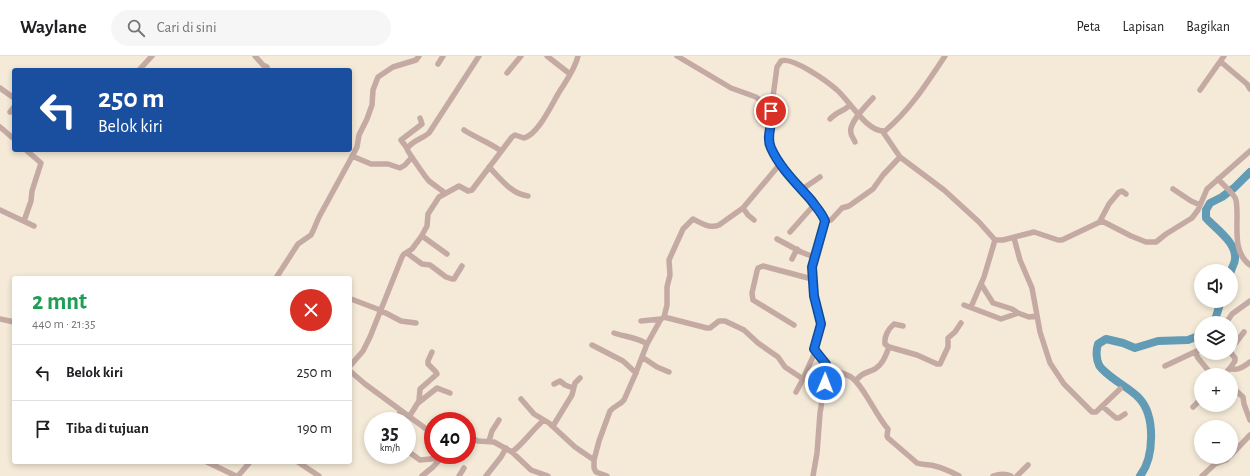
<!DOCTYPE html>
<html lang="id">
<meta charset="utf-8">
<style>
:root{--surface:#fff;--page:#f6f6f6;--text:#202124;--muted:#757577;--line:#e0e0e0}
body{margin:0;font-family:"Alegreya Sans",sans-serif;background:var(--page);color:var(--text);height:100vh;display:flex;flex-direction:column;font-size:15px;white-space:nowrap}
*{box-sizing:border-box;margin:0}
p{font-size:13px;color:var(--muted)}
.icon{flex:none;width:22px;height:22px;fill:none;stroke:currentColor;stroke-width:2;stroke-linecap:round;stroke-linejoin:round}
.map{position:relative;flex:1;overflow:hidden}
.side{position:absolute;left:12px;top:220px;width:340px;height:188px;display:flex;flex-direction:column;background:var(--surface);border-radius:4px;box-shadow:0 2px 6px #0003}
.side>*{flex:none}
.top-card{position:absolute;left:12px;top:12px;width:340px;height:84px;border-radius:4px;box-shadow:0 2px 6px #0003;background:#1a4fa0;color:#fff;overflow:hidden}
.controls{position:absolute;left:1194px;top:208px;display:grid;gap:8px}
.controls a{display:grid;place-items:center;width:44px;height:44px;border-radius:50%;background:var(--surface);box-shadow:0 2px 6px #0003;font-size:20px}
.speed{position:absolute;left:364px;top:356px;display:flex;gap:8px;font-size:20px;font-weight:700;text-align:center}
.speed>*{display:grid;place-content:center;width:52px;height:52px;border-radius:50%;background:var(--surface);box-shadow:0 2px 6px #0003;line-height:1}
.speed small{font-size:10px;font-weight:400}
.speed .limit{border:6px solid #d22;background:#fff;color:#111}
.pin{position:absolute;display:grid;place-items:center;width:34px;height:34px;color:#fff;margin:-17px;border:2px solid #fff;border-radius:50%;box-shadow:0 1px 4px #0007}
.me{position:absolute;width:44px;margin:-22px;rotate:1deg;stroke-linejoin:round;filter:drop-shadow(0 0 3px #0008)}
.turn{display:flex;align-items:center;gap:14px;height:84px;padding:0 20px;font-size:18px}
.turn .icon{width:52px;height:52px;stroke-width:2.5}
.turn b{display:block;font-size:28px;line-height:34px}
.round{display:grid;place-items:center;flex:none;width:42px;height:42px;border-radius:21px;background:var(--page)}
.overview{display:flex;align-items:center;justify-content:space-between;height:68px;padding:0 20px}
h1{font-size:24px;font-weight:600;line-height:30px;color:#1e9e55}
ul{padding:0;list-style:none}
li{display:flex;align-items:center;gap:12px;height:56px;padding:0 20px;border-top:1px solid var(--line)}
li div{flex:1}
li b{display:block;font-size:15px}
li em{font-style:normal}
header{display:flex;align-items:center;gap:24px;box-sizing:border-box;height:56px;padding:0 20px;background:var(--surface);border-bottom:1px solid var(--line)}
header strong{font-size:19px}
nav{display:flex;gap:22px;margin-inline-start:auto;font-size:14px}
.search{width:280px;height:36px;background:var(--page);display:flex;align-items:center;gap:10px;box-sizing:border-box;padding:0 14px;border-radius:22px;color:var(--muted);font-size:15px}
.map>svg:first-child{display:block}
</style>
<header>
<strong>Waylane</strong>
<div class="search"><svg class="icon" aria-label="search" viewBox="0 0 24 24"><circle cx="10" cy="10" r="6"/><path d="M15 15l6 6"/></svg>Cari di sini</div>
<nav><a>Peta</a><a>Lapisan</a><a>Bagikan</a></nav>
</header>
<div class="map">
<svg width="1250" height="420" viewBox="0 0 1250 420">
<rect width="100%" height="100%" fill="#f4ead7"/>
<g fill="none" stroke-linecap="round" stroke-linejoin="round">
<path stroke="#629bb6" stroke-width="8" d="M1231 215C1232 211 1235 207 1235 203 1237 187 1216 173 1206 162V154L1210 147 1222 141 1234 132 1250 116
M1214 267 1221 245
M1140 420C1154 402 1156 360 1139 342 1130 332 1105 320 1099 309 1096 303 1096 294 1098 288L1106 283 1123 287 1135 292 1158 285 1188 284 1201 279"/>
<path stroke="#c5aaa4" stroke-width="5.5" d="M255 0 263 9 267 11
M547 0 570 18
M677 0 731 32 756 41 769 52 771 58 769 82 771 92 780 108 824 163V168L812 211 813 240 821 268 814 293 825 306 827 315 820 357 817 397 813 420
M1221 6 1247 28 1250 33
M438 8 443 0
M139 14 152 0
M507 17 521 0
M0 32 14 42
M1200 34 1224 0
M771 55 777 11 781 5C792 0 828 26 837 34 849 44 867 77 885 75 910 54 927 27 945 0
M10 56 14 51
M830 63C836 56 844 55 850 49
M0 71 14 83
M464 74C476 82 489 86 501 95
M883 76 900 101 944 134 979 166 995 184H1003L1034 176 1058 184H1062L1102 165 1131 180 1146 186H1156L1166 178 1192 162 1198 154 1207 133 1250 95
M855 86C854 83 851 80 851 77 848 67 867 49 873 42
M407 92 401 84 422 68 420 62
M352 100 371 108H388L400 112 405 109 412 101
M489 111C500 122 511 138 528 140
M1218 123C1222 128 1235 138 1236 144 1240 164 1230 195 1250 209
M1173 133 1191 145 1200 149
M801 134 820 121
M445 137C440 133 434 129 429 125 426 122 408 96 407 93 411 85 422 83 429 77L479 0
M743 152 748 159 754 164
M0 154 34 170
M24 165 31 145 32 135 41 107 26 94
M825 165 831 164 842 152 849 150 873 133 883 119 900 101
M1100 165 1109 148 1119 136 1122 135 1126 138
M790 176 814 149
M422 180 447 198
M1014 182 1020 204 1032 232 1040 276 1050 307 1064 328 1092 356H1096L1120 333
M777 183 801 196 814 201
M407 197 422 208 430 209 446 221 452 223H454L462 210
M792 203 797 193
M276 222 298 188 311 179 313 175 319 161 354 97 357 91 359 79 367 63 372 49 373 34 378 21 393 11 416 4 419 0
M981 228 993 247 1012 253 1018 257
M351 243 380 254 401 265 416 267
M964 249 1001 263 1018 257 1029 261 1037 260
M971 251 984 221 995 184
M664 261 667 249V231L670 219 669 204 683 173 693 163C701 167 710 173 719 169L743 152 780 108
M0 263 14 266
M641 265 661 263
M1226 267 1232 258 1250 245
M794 269 753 244 752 237 757 215 758 212 763 210 812 223
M614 277C625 281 637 281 647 288
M592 289 623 305 636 317
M889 291 885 288C884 281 888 273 894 268L903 270
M1231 293 1244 276
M1195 296 1198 302 1212 319
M642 301 657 311 669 316
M350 310 363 295 370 281 402 201 404 198 412 193 421 181 427 170 428 158 439 141 459 130 468 135 472 134 512 81 515 79 524 82C538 78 551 50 558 38 565 26 575 14 578 0
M1165 310 1201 293
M1230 312 1235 305V302L1231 297
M350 315 365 328 433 378
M827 315C835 315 844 317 851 321 864 330 876 360 888 373L887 380 888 382 917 407C922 409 925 408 930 409 938 410 952 416 959 420
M1224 319 1230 312C1237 316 1244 310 1250 306
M856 325C861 317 867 317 875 313 883 308 886 299 889 291L917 299 937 308H940L948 291V282L955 276 961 267
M554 328 560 325 565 329 573 332
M1231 330 1243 341 1244 348 1250 364
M796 336 803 323 815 296
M521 343 534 358 544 364
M418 347 437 332 450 337
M1102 350 1116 362H1119L1125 358
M1193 351 1201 343
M409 361 419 345 420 333 437 318 436 316 428 308V305L432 296
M394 365 401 355
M553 370 572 339 575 327 580 322
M467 380 478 385 494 386 512 396C524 387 532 374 544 364L549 367 575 391 594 404V412L596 416 607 420
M489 385 492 375 499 364
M409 396 420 404 441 402
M512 396 531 414 548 420
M1231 399 1250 379
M594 404 599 385 610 355C614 350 620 349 624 344L635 319 647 288 661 263 664 261 707 272H710L719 265H725L744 274 758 287 778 301 785 311 803 323
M207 406 236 420
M298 406 319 420
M238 420 250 406
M422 420 433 411 442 401
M459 420 464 412
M486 420 501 401 506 392
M993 420C999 418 1005 417 1011 420
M1017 420 1028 409
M1202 420 1215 408 1226 404 1229 401"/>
</g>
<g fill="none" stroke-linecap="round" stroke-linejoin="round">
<g stroke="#114b97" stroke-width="10">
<path id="route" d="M771 55C774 67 765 80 771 92 780 112 797 128 811 144 816 151 822 157 825 165L812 211 814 240 821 268 814 293 826 308 827 315 825 327"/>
</g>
<use href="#route" stroke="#1a73e8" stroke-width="7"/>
</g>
</svg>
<div class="controls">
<a><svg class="icon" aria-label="sound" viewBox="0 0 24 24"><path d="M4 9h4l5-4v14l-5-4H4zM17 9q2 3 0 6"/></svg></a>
<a><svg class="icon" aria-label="layers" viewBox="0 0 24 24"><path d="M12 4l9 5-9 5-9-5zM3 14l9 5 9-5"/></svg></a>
<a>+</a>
<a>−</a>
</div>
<div class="speed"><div>35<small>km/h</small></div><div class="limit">40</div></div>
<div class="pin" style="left:771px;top:55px;background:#d93025"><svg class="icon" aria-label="arrive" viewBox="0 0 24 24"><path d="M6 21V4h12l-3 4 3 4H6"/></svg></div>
<svg class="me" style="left:825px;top:327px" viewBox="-20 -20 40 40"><circle r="17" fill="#1a73e8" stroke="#fff" stroke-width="3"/><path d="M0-11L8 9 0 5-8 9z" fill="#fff"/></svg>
<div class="top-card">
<div class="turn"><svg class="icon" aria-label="left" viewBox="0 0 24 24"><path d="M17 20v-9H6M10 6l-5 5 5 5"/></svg><div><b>250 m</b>Belok kiri</div></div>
</div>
<section class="side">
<div class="overview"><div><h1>2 mnt</h1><p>440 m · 21:35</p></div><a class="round" style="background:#d93025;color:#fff"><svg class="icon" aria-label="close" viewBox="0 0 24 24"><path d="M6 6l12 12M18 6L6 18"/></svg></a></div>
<ul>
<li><svg class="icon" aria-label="left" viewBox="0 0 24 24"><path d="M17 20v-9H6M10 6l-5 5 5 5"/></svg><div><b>Belok kiri</b></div><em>250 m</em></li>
<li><svg class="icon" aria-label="arrive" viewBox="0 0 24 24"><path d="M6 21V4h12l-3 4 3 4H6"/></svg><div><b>Tiba di tujuan</b></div><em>190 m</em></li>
</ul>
</section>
</div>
